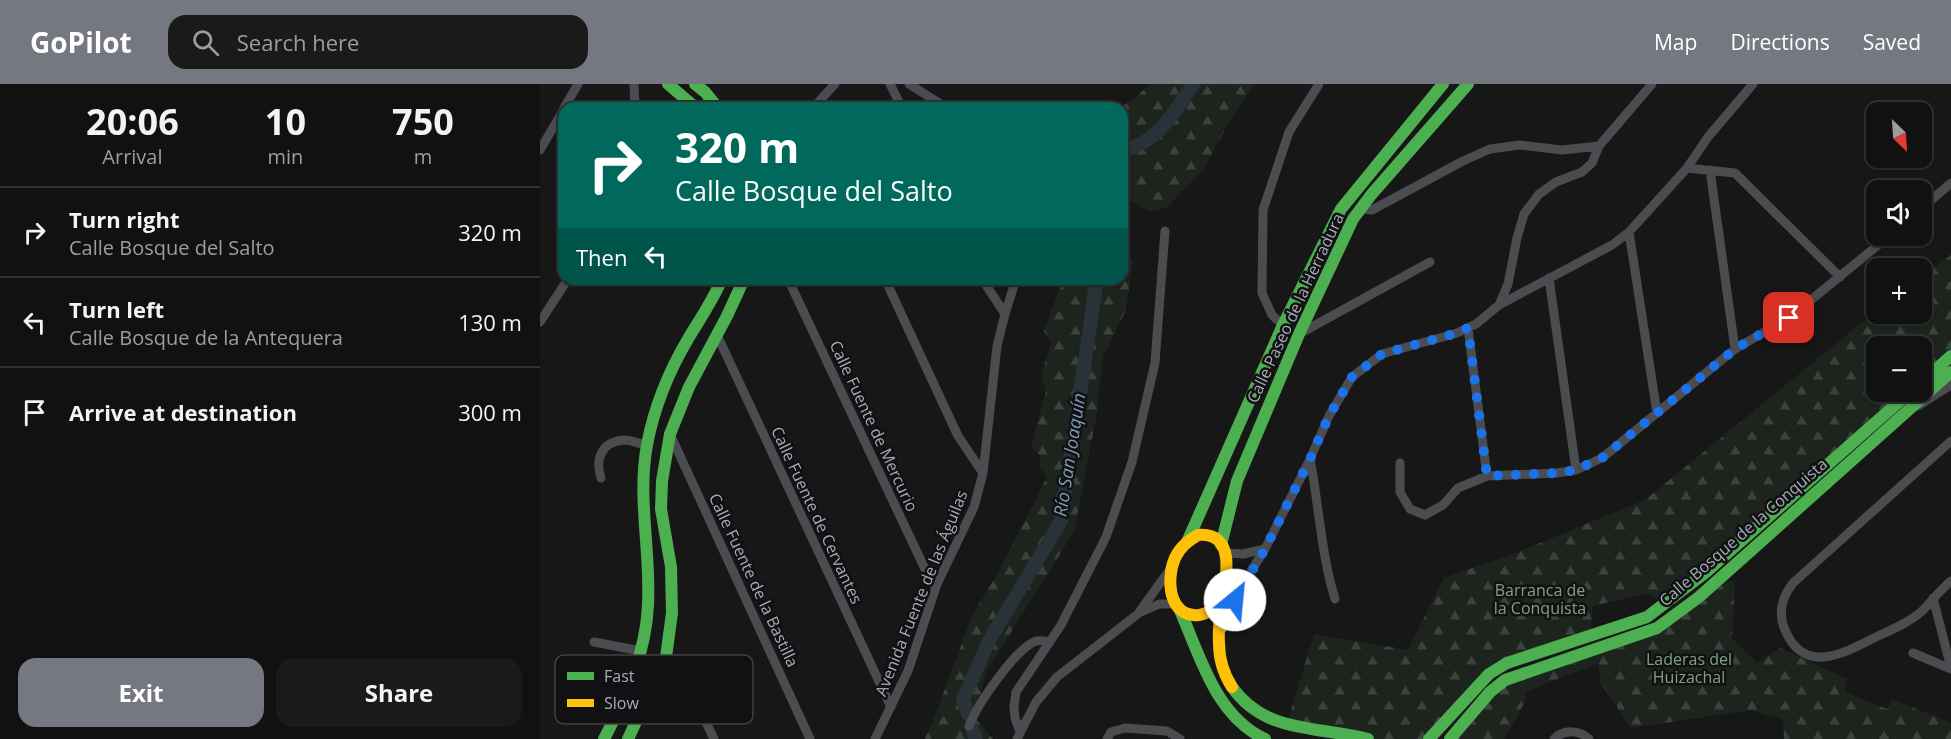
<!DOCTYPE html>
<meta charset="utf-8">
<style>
:root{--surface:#111;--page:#1a1a1a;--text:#f1f3f6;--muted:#9c9d9f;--line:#303131;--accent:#757880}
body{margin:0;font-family:"Open Sans",sans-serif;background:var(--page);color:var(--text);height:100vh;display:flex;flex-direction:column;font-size:22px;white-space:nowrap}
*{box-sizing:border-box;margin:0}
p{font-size:20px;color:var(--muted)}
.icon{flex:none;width:33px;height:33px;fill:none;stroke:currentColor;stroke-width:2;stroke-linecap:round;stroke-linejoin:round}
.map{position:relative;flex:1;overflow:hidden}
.sheet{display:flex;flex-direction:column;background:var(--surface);width:540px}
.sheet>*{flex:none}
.hud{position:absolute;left:18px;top:18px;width:570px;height:183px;border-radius:18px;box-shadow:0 2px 4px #0004,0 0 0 2px var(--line);background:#00695c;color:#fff;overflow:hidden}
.needle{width:39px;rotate:155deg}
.buttons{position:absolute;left:1326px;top:18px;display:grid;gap:12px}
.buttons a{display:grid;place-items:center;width:66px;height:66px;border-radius:12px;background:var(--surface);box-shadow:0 2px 4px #0004,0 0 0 2px var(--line);font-size:30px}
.pin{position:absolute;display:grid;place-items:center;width:51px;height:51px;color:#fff;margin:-26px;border-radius:12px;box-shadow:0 3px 9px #0006}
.me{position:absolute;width:66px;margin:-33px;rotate:28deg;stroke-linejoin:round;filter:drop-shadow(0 0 4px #0008)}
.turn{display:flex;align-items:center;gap:21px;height:126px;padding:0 18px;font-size:27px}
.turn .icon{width:78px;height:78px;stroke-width:2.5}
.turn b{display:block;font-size:42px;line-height:51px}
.then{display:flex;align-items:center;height:57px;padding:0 18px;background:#0003;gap:12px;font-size:22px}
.eta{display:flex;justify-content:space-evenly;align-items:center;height:102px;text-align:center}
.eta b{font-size:36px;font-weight:700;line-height:42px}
.cta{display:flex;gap:12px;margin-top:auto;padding:12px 18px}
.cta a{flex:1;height:69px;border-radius:18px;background:var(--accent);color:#fff;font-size:24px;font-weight:700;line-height:69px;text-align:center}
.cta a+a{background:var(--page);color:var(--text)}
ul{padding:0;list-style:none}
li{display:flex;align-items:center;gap:18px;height:90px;padding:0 18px;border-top:2px solid var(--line)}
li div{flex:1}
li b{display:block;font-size:22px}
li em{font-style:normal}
header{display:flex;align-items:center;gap:36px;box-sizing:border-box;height:84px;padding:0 30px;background:var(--accent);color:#fff}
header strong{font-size:28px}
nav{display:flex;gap:33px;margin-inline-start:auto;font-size:21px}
.search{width:420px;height:54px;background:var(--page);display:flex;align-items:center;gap:15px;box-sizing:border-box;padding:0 21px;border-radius:18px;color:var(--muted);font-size:22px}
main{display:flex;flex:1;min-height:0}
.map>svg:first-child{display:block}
</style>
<header>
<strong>GoPilot</strong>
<div class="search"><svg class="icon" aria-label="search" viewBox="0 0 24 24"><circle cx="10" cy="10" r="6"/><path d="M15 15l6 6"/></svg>Search here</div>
<nav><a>Map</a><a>Directions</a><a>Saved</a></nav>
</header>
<main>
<section class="sheet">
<div class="eta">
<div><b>20:06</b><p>Arrival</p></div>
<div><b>10</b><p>min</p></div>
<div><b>750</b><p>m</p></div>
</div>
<ul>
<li><svg class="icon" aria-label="right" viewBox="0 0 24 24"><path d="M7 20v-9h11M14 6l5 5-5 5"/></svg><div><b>Turn right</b><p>Calle Bosque del Salto</p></div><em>320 m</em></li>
<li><svg class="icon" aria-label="left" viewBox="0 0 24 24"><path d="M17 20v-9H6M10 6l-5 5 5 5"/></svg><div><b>Turn left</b><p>Calle Bosque de la Antequera</p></div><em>130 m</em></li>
<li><svg class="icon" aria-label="arrive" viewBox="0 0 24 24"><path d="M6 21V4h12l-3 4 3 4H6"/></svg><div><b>Arrive at destination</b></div><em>300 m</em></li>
</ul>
<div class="cta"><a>Exit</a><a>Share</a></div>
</section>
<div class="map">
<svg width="1411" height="655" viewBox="0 0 1411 655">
<defs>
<pattern id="forest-firs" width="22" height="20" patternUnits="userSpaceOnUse" patternTransform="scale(1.5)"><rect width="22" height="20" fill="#1d241e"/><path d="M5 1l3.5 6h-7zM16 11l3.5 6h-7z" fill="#3b413d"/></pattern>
</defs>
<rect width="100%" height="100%" fill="#171717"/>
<path fill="url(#forest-firs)" d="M610 0H714L689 38 665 83 628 123 610 128 582 111V24H580L595 14Z
M582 168 593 176 586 226 563 273 556 334 534 448 446 588 435 634 453 655H385L393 637 432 532 459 487 507 393 500 384V371L491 364 506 307 501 291 511 259 504 247 523 195H582Z
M1411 171V272L1382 298V262H1336V308H1371L1127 520 1108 509 1052 522 1051 553 969 578 889 655H828L746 642 774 550 868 566 904 494 978 468 1105 416 1336 227V230H1382V193Z
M1195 495 1192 554 1217 579 1240 564 1307 595 1305 608 1347 625 1352 615 1411 639V655H1244L1243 636 1211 626 1091 644 1060 598 1059 579 987 607 984 620 964 655H913L950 608 1117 544 1159 513Z"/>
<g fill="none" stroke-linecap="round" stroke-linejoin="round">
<path stroke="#2a3239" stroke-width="14" d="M582 65C615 63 637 25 653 0
M428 630 423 615 450 555 521 437 557 195
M433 647 436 655"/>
<path stroke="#4b4c50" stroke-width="9" d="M94 0 95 24
M350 0 362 24
M369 0 407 24
M24 24 38 0
M273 24 295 0
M0 66 24 25
M1147 84 1195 89 1300 193
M1170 86 1195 265
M1382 124 1411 99
M821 125 832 126 923 77 950 65 980 61 1022 66 1059 62
M1089 148 1117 329
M1009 194 1036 386
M248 195 385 485 397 500
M345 195 418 352 443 389
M442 195 465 230
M959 221 1072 161 1089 148 1147 84 1168 53 1213 0
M0 238 28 195
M743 241 732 231 722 209 723 126 749 48 779 0
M928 244 947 392
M759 250 890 178
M177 251 351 623
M1378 322 1411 301
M130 350 270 655
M1411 357 1253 499C1242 513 1237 528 1245 546 1265 593 1306 568 1338 552 1353 545 1370 538 1382 527 1392 517 1400 506 1411 497
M770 375C779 421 781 470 795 515
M860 379V408L870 425 885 431 903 421 918 404 947 392 1017 389 1036 386 1062 374 1195 265 1249 234 1349 152
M61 394C55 375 61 358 84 356 91 356 99 359 107 362
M685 469 703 470 725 465
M684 512 703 500 725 465 770 375 789 332 812 293 842 270 917 249 936 240 959 221 968 200 977 154 984 130 999 110 1016 98 1042 88 1052 79 1059 62 1112 0
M1393 514 1411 584
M600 527 631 484
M54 558 101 567
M1373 569 1411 585
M126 573 140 583 174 655
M429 642C437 621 475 565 496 557 500 556 505 557 510 558
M480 648 475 634 474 622 476 608 521 541 566 453 592 378 615 279 625 147
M335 655 368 587 397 500 434 423 443 389 457 262 465 230 476 195
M477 655 496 618 517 593 599 529 619 520H634
M567 655 571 648 585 644 627 647 640 655
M1014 655C1023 645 1040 646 1049 655"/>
<path stroke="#4caf50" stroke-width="12" d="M128 0 156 24
M155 0 165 8 178 24
M1382 298 1411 272
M648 456 743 241 801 125 903 0
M681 461 697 397 759 250 813 135 831 111 928 0
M639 524C660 571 675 632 725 655
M682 543 703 500
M692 603C725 650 778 642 828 655
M64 655C86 613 106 569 108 521 111 467 97 415 107 361 114 324 129 287 148 255 160 235 173 216 182 195
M88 655 126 573 132 529 131 483 121 425 122 397 130 350 149 303 187 232 204 195
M889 655 949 590 967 579 1107 533 1165 489 1370 308
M910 655 950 608 965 596 1117 544 1159 513 1411 288"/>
<path stroke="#ffc107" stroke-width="12" d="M681 522C674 525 666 530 659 531 628 534 626 494 635 474 640 463 648 457 658 451 699 448 685 499 681 521 680 534 678 546 679 559 679 575 683 589 692 603"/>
</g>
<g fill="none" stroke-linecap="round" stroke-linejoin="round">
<path stroke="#1a73e8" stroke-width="10" stroke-dasharray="0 18" d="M695 516 725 465 770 375 789 332 812 293 842 270 917 249 928 244 947 392 1017 389 1036 386 1062 374 1195 265 1249 234"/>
</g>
<g text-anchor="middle" stroke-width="5" stroke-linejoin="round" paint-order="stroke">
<g font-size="16" fill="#a8adb8" stroke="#111113">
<text transform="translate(755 224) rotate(-65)" y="6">Calle Paseo de la Herradura</text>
<text transform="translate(334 342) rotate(65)" y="6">Calle Fuente de Mercurio</text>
<text transform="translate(277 431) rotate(65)" y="6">Calle Fuente de Cervantes</text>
<text transform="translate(1203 448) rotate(-41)" y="6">Calle Bosque de la Conquista</text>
<text transform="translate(214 496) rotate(65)" y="6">Calle Fuente de la Bastilla</text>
<text transform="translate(381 509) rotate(-68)" y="6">Avenida Fuente de las Águilas</text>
</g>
<g font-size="16" fill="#7fa381" stroke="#111113">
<text x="1000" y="512">Barranca de<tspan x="1000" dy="18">la Conquista</tspan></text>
<text x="1149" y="581">Laderas del<tspan x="1149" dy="18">Huizachal</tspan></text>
</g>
<g font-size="18" font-style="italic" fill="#7f9bb3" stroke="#111113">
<text transform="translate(530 371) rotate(-81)" y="6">Río San Joaquín</text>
</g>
</g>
<rect x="15" y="571" width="198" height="69" rx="9" fill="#111113" stroke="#3e4045" stroke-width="1.5"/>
<rect x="27" y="588" width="27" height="8" fill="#4caf50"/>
<rect x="27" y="615" width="27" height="8" fill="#ffc107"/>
<g font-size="16" fill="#a8adb8">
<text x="64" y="598">Fast</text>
<text x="64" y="625">Slow</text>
</g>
</svg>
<div class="buttons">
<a><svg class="needle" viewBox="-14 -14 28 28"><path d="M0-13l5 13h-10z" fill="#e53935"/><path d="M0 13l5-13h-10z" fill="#9c9d9f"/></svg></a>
<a><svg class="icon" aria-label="sound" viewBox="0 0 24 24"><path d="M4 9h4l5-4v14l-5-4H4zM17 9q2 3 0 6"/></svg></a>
<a>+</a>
<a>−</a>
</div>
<div class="pin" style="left:1249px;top:234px;background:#d93025"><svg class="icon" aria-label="arrive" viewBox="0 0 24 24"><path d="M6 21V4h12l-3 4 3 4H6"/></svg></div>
<svg class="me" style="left:695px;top:516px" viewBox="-20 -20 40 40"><circle r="19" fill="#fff"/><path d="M0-13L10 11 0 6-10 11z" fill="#1a73e8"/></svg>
<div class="hud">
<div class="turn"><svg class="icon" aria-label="right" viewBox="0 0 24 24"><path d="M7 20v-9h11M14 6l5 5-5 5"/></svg><div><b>320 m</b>Calle Bosque del Salto</div></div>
<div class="then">Then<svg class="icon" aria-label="left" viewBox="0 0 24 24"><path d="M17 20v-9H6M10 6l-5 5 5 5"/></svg></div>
</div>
</div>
</main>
